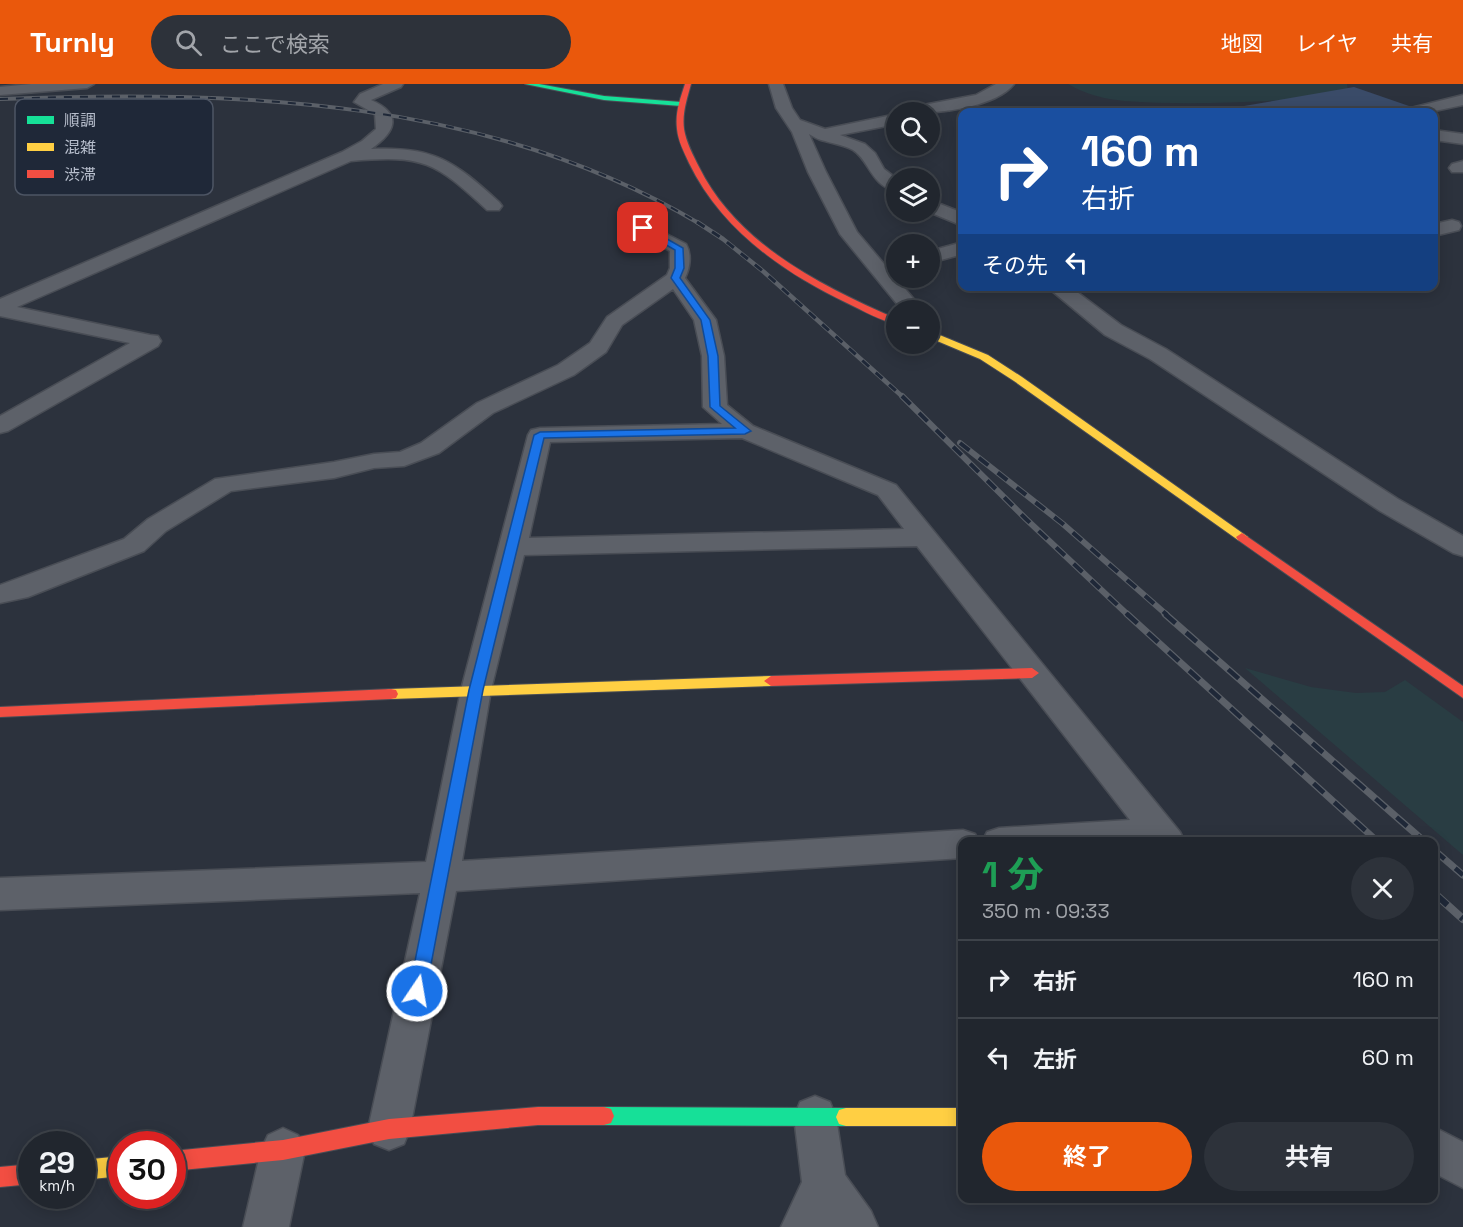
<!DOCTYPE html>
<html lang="ja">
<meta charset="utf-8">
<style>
:root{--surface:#21262e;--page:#2d323a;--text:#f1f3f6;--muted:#a2a5aa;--line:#3e434a;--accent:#ea580c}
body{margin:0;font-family:"Space Grotesk","Noto Sans JP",sans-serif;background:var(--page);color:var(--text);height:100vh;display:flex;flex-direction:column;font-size:22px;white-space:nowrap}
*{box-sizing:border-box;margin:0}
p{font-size:20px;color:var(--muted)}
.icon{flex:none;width:33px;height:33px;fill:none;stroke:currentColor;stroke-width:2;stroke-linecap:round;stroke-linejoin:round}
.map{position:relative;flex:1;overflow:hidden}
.details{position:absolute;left:958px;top:753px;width:480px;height:366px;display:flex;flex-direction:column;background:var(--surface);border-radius:12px;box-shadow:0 3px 15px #0003,0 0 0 2px var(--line)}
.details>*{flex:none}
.guide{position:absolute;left:958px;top:24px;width:480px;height:183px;border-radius:12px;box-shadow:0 3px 15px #0003,0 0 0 2px var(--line);background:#1a4fa0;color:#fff;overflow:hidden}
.tools{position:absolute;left:886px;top:18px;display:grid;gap:12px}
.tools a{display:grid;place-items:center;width:54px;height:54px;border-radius:50%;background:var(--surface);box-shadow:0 3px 15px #0003,0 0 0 2px var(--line);font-size:30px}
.speed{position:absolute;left:18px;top:1047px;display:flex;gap:12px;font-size:30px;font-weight:700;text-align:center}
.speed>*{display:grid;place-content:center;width:78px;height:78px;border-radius:50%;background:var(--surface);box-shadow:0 3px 15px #0003,0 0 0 2px var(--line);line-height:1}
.speed small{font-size:15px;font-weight:400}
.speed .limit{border:9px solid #d22;background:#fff;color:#111}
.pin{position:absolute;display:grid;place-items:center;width:51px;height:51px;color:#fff;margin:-26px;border-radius:12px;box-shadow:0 3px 9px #0006}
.me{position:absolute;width:66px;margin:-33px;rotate:12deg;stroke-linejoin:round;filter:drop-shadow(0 0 4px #0008)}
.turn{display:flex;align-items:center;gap:21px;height:126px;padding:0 24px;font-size:27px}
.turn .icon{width:78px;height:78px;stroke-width:2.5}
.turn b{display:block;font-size:42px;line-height:51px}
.then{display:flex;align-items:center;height:57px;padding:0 24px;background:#0003;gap:12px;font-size:22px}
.round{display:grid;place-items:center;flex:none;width:63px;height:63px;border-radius:32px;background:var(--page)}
.overview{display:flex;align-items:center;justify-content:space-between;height:102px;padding:0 24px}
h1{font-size:36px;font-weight:700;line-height:45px;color:#1e9e55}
.primary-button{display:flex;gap:12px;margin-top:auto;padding:12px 24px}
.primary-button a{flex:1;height:69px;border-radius:36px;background:var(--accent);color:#fff;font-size:24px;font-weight:700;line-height:69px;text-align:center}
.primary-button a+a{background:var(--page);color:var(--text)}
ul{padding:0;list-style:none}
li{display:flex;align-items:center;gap:18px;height:78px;padding:0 24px;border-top:2px solid var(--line)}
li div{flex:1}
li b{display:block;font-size:22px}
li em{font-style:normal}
header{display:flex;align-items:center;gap:36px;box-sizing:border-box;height:84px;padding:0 30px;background:var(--accent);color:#fff}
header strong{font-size:28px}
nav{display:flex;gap:33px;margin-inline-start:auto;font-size:21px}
.search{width:420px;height:54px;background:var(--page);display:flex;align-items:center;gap:15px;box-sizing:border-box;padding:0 21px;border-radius:33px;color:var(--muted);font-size:22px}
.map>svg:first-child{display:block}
</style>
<header>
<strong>Turnly</strong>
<div class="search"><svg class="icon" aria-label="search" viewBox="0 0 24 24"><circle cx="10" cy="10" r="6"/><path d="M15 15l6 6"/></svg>ここで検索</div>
<nav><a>地図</a><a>レイヤ</a><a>共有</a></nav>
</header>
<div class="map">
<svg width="1463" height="1143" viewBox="0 0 1463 1143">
<rect width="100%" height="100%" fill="#2c323d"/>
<path fill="#293d43" d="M1068 0H1347L1348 7C1328 16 1307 15 1285 16 1232 19 1177 21 1124 17 1105 15 1084 10 1068 0Z
M1245 584 1311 603 1356 609 1385 608 1405 596 1463 638V771Z"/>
<path fill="#3a4b68" d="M1354 3 1409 22 1369 28H1244V22Z"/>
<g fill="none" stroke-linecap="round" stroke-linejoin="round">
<g stroke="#494d55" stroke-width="3">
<path id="street" d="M31 0H94L87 4 0 11V3Z
M383 0H403L401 3 371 16C403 30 396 48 371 65 434 62 454 77 499 118L502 122 499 126H487C434 77 424 71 351 77L17 223 150 251 158 252 161 257 158 262 8 347 0 349V332L130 259 0 232V215L342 68 362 57 376 45 375 30 354 18 360 10Z
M769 0H783L792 24 800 36 825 45 897 30V40L840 51 865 60 875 69 884 85 897 95V108C870 101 870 77 853 66 844 61 831 59 821 56 817 55 813 52 809 50L826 88 857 148 923 226H902L840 150 808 88 792 48 776 24Z
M996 0H1014C995 24 933 31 905 28L913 23 976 11Z
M1463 11V21L1430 28H1404L1407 25Z
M1434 46 1463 50V60L1434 56Z
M1463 77V88H1452L1449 84 1452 80Z
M930 116 963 129V142L929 128Z
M1452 136 1459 138 1461 142 1459 146 1434 152V140Z
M643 138 686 160C692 170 690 184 685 194L716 236 724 272 727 321 753 342 896 401 1180 748 1185 758H982L987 748 999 744 1130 736 917 462 524 471 491 606 462 777 963 746 975 750 979 758H963V774L456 807 410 1045 404 1060 389 1066 374 1060 368 1045 420 809 0 826V794L426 778 461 606 528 351 531 346 540 344 722 340 703 323 702 272 694 236 673 205 622 241 606 268 574 291 493 329 439 369 404 382 374 384 334 394 231 407 166 447 144 467 28 513 0 519V501L124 455 148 435 215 395 334 378 374 370 400 368 421 359 477 319 558 281 590 259 607 233 667 191 670 184V167L636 148 634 144 636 140ZM742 354 878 411 904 445 529 454 550 358Z
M963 158V170L930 179V167Z
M1046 202H1069L1121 241 1166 265 1398 415 1463 452V472L1453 469 1380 427 1150 275 1105 251Z
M815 1012 830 1018 836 1033 845 1091 871 1127 878 1143H781L802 1098 794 1033 800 1018Z
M1434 1043 1463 1058V1104L1434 1089Z
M283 1044 298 1051 305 1066 289 1143H243L261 1066 268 1051Z"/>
</g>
<g stroke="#494d55" stroke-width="2">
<path id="fast" d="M525 0H539L604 12 681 18 684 20 681 22 604 16Z
M604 1023 846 1024 853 1026 856 1033 853 1040 846 1042 604 1041 597 1039 594 1032 597 1025Z"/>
</g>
<g stroke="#494d55" stroke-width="2">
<path id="slow" d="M930 247 988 271 1022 293 1248 453 1242 457 1238 456 1014 297 980 275 930 254Z
M771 592 778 597 771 602 391 615 386 614 384 610 386 606 391 605Z
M846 1024H963V1042H846L839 1040 836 1033 839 1026Z
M122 1072V1092L82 1096V1076Z"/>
</g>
<g stroke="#494d55" stroke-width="2">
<path id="jam" d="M685 0H691C687 15 682 29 684 45 686 58 693 71 699 83 737 160 821 202 897 235V241C880 236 863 227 847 219 782 188 721 145 689 79 684 68 678 57 677 45 675 29 680 15 685 0Z
M1242 449 1463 602V614L1238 456 1236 453Z
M1032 584 1039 589 1032 594 771 602 764 597 771 592Z
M391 605 396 606 398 610 396 614 391 615 0 633V623Z
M538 1023H604L611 1025 614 1032 611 1039 604 1041H538L389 1055 283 1076 172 1087V1067L283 1056 389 1035Z
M32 1080V1100L0 1103V1083Z"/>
</g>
<use href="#street" fill="#5d6169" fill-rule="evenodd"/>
<use href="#fast" fill="#16e098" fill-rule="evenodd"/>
<use href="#slow" fill="#ffcf43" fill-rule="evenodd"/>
<use href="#jam" fill="#f24e42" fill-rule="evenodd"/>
<g stroke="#5b6068" stroke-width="4">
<path id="rail-far4" d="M0 15C238 6 490 14 700 140"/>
</g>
<g stroke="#5b6068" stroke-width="4.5">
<path id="rail-far3" d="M697 138 723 155 764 188 904 314"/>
</g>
<g stroke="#5b6068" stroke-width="6">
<path id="rail-far2" d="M902 312 1026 435 1128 531
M960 359 1063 440 1167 531"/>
</g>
<g stroke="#5b6068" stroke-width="7">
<path id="rail-far1" d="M1127 530 1378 758
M1165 530 1425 758
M1434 766 1463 791"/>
</g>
<g stroke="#5b6068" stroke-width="8">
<path id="rail" d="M1434 809 1463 835"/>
</g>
<use href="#rail-far4" stroke="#1f2838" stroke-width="2" stroke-dasharray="8" stroke-linecap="butt"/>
<use href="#rail-far3" stroke="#1f2838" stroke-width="3" stroke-dasharray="9" stroke-linecap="butt"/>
<use href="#rail-far2" stroke="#1f2838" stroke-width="4" stroke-dasharray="12" stroke-linecap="butt"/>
<use href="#rail-far1" stroke="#1f2838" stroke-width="4.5" stroke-dasharray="14" stroke-linecap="butt"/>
<use href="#rail" stroke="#1f2838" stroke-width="6" stroke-dasharray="18" stroke-linecap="butt"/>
</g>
<path fill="#1a73e8" stroke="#114b97" stroke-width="1.5" d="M640 143H646L683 164 684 184 680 194 710 236 718 272 720 322 751 347 745 350 544 354 483 606 426 907 424 913 417 915 411 913 409 907 469 606 534 351 540 348 735 344 710 323 708 272 701 236 671 194 675 184V166L640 146Z"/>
<rect x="15" y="15" width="198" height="96" rx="9" fill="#1f2838" stroke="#4d5564" stroke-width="1.5"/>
<rect x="27" y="32" width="27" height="8" fill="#16e098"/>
<rect x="27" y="59" width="27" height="8" fill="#ffcf43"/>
<rect x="27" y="86" width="27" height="8" fill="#f24e42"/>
<g font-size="16" fill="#b7becc">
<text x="64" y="42">順調</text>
<text x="64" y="69">混雑</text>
<text x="64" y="96">渋滞</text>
</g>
</svg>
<div class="tools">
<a><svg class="icon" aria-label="search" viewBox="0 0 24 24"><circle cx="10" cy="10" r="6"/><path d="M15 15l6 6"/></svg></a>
<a><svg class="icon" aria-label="layers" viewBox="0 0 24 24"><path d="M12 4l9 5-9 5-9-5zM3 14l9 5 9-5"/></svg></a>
<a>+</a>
<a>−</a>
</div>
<div class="speed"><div>29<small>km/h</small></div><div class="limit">30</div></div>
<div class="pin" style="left:643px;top:144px;background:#d93025"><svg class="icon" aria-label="arrive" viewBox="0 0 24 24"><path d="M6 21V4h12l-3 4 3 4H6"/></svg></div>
<svg class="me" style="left:417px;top:907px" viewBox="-20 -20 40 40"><circle r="17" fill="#1a73e8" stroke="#fff" stroke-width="3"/><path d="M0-11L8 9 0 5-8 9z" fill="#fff"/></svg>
<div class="guide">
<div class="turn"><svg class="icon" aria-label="right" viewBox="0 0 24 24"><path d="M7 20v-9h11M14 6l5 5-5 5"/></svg><div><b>160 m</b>右折</div></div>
<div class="then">その先<svg class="icon" aria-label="left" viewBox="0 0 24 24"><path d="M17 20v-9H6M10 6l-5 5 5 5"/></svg></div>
</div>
<section class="details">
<div class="overview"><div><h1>1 分</h1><p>350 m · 09:33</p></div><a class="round"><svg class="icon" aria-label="close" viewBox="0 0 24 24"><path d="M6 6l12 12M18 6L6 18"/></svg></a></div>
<ul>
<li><svg class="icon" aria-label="right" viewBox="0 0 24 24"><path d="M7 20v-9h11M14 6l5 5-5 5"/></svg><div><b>右折</b></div><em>160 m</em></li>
<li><svg class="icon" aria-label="left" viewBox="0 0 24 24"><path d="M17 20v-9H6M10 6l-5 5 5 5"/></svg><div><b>左折</b></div><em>60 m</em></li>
</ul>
<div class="primary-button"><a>終了</a><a>共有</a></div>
</section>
</div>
